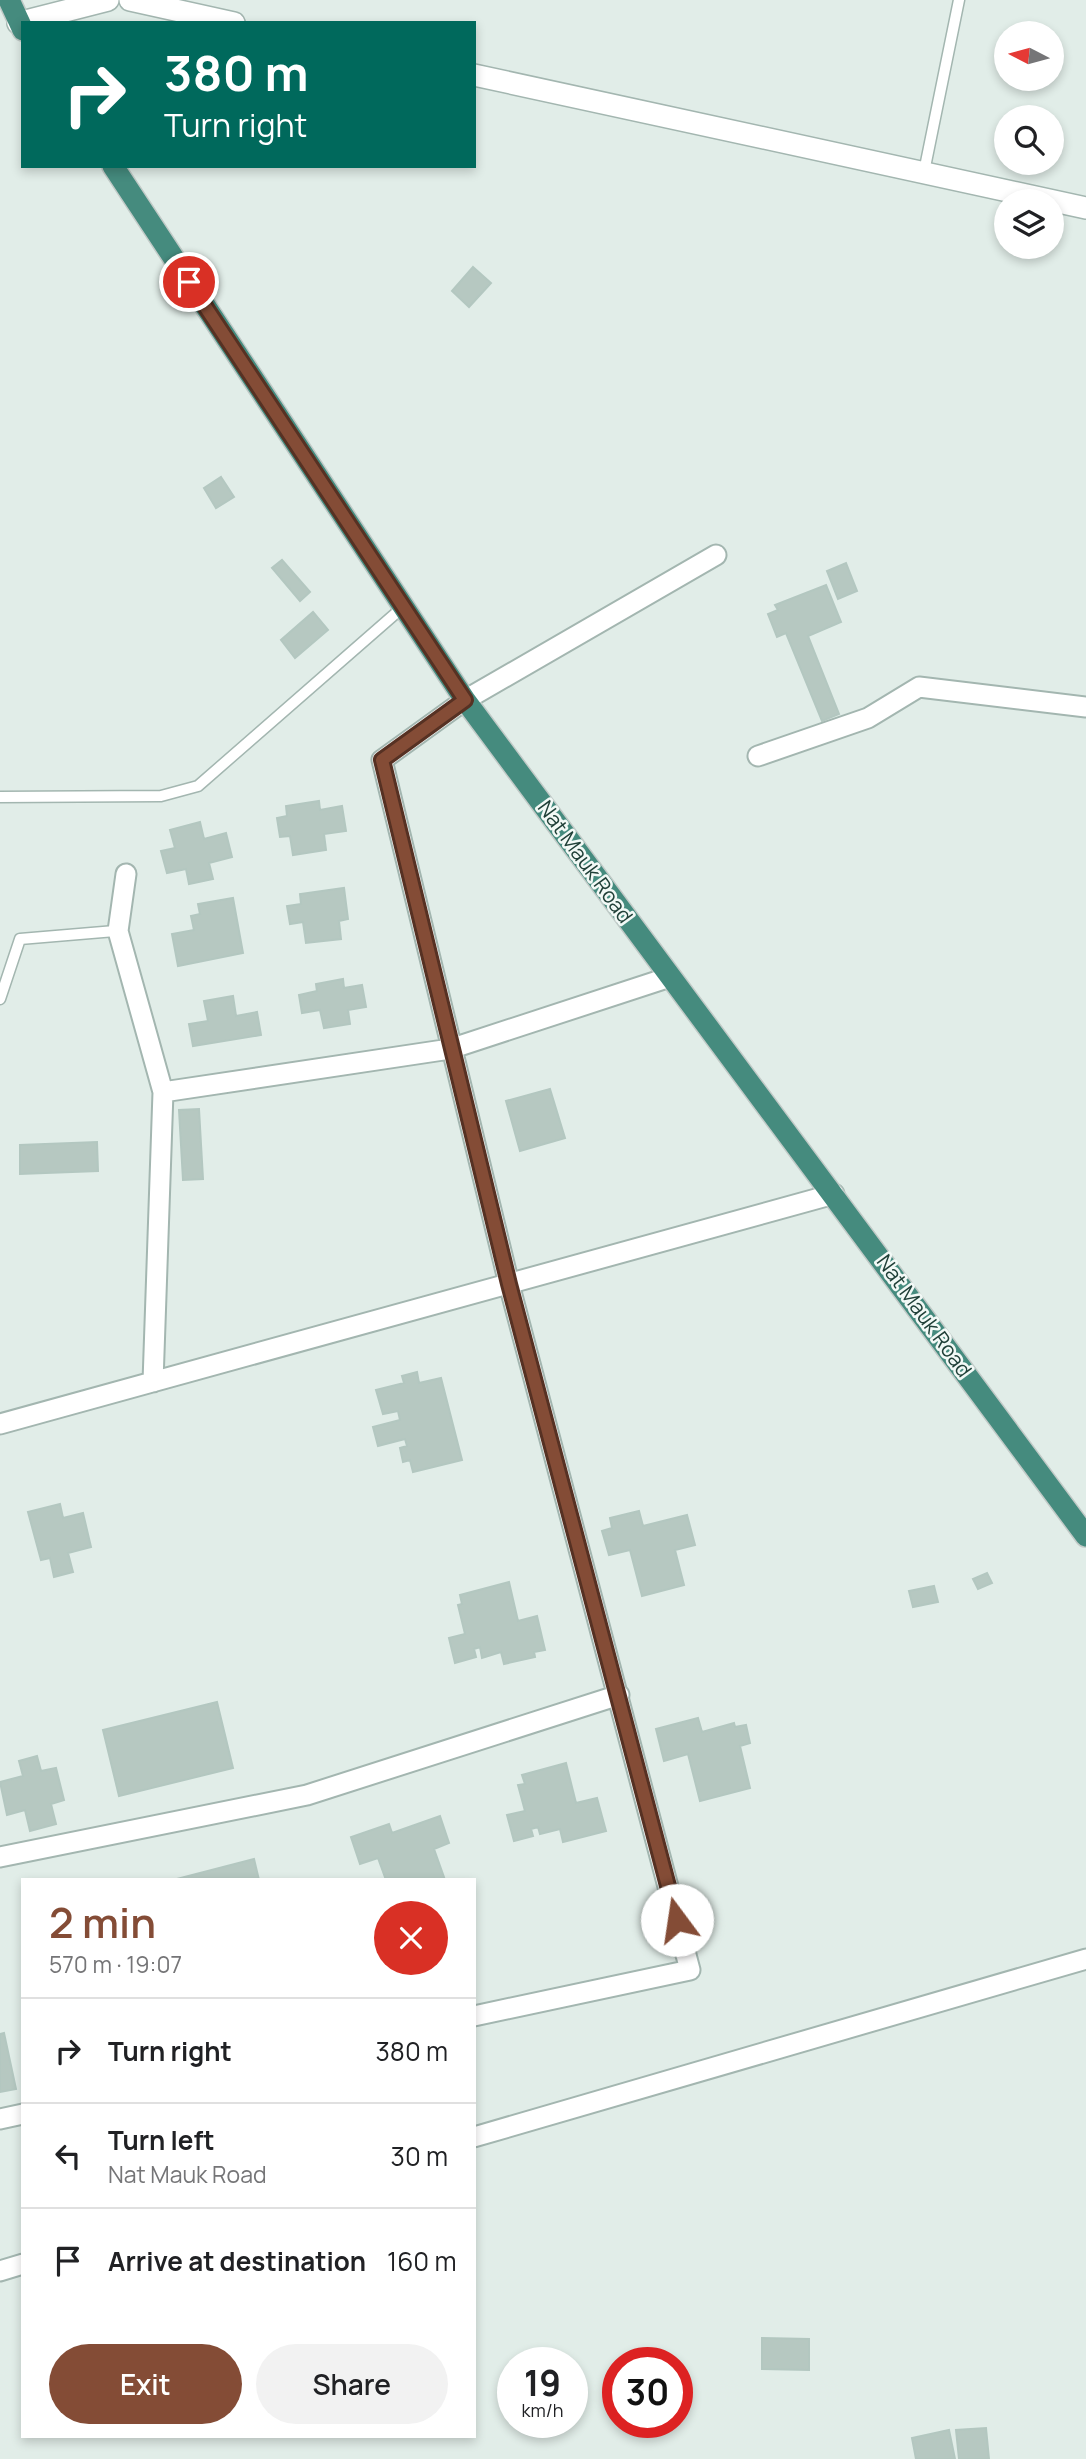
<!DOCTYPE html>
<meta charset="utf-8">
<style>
:root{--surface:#fff;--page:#f2f2f2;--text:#202124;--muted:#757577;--line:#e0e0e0;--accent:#844c36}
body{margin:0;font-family:Manrope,sans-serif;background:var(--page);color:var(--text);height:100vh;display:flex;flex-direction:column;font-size:26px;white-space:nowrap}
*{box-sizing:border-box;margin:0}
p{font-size:23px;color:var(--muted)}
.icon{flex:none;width:38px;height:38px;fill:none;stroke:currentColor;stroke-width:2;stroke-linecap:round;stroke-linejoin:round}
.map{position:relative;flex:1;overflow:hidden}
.details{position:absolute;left:21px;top:1878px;width:455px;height:560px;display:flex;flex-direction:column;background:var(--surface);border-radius:0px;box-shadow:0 4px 10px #0003}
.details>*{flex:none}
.hud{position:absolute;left:21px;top:21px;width:455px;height:147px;border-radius:0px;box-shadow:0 4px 10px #0003;background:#00695c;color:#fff;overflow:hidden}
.needle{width:46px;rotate:276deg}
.tools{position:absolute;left:994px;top:21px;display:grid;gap:14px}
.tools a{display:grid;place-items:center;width:70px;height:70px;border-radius:50%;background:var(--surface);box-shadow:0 4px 10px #0003;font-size:35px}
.speed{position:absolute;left:497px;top:2347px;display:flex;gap:14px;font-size:35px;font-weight:700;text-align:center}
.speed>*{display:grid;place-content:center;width:91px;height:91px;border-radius:50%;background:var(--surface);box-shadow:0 4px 10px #0003;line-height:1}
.speed small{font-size:18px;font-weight:400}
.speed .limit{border:10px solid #d22;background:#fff;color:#111}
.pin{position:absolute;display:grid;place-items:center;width:60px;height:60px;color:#fff;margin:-30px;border:4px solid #fff;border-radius:50%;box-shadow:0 2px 7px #0007}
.me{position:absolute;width:77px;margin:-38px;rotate:346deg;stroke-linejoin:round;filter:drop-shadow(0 0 5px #0008)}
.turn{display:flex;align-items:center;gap:24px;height:147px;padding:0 28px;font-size:32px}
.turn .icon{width:91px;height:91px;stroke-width:2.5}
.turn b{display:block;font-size:49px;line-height:60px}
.round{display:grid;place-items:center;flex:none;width:74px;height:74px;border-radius:37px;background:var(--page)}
.summary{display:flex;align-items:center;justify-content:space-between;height:119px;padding:0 28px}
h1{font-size:42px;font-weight:600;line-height:52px;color:var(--accent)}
.action{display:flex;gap:14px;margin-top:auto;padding:14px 28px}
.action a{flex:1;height:80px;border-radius:42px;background:var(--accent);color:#fff;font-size:28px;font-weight:600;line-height:80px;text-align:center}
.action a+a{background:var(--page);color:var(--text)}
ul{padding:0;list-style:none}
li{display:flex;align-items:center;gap:21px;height:105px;padding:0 28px;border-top:2px solid var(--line)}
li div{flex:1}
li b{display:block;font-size:26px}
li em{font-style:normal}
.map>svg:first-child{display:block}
</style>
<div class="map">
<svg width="1086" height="2459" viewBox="0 0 1086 2459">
<rect width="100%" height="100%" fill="#e1ede8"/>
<path fill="#b6c8c1" stroke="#b3c7c0" stroke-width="2" d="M473 267 491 283 469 307 452 291Z
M221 477 234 497 216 508 204 488Z
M282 560 310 592 300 601 272 568Z
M846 563 857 591 838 599 827 571Z
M826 585 841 622 808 636 839 714 822 721 786 633 777 637 768 614 778 610 775 605Z
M313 612 328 630 295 658 281 640Z
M319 801 320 810 342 806 346 831 324 834 326 850 293 855 290 836 280 837 277 818 287 816 286 806Z
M200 822 204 839 226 833 232 857 209 863 213 879 189 884 186 869 167 873 161 851 175 848 170 830Z
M344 888 348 919 339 921 341 939 306 943 303 922 290 924 287 906 301 904 300 894Z
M233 898 243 953 178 966 172 934 194 930 191 916 200 914 198 904Z
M343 979 344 988 362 985 366 1007 348 1010 350 1024 324 1028 320 1010 302 1013 299 995 317 991 316 984Z
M233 996 236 1016 257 1012 261 1035 193 1046 189 1024 208 1021 204 1001Z
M550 1089 565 1138 520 1151 506 1101Z
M199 1109 203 1179 183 1180 179 1110Z
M97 1142 98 1171 20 1174V1145Z
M417 1372 419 1383 441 1378 462 1460 413 1472 410 1460 403 1462 400 1448 407 1446 405 1439 378 1446 373 1427 400 1420 398 1411 383 1414 376 1390 404 1383 402 1376Z
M60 1504 63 1518 83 1513 91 1547 68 1553 73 1572 54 1577 50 1558 41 1560 28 1512Z
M639 1511 643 1526 687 1515 695 1545 675 1550 684 1585 642 1596 630 1550 609 1555 602 1531 612 1528 610 1518Z
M987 1573 992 1583 978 1589 973 1579Z
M509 1582 518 1621 537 1616 545 1650 534 1652 535 1657 504 1664 501 1652 482 1658 480 1647 474 1649 476 1657 455 1663 449 1638 465 1634 458 1605 462 1604 460 1595Z
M934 1586 938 1602 913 1607 909 1591Z
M217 1702 233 1768 119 1796 103 1730Z
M698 1718 702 1732 734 1723 735 1727 746 1725 750 1743 740 1746 750 1788 700 1801 688 1754 664 1761 656 1729Z
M37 1756 41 1771 56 1768 64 1800 51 1804 56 1824 30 1831 25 1810 7 1815 0 1782 23 1776 19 1761Z
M566 1763 576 1803 597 1798 606 1831 563 1842 560 1829 540 1834 538 1827 531 1829 533 1836 514 1841 507 1815 525 1811 518 1785 525 1784 522 1775Z
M440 1816 449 1843 434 1849 445 1880H386L378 1858 360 1864 351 1837 389 1824 392 1833Z
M254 1859 259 1880H173Z
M4 2033 16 2089 0 2092V2034Z
M762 2338 809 2339V2370L762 2369Z
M986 2428 989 2459H959L956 2430Z
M949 2430 955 2459H916L912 2438Z"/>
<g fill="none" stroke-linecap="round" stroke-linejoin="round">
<g stroke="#a3b6b0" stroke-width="13">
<path id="service" d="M924 172 959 0
M0 797 161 796 198 786 403 607
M0 999 20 939 115 931"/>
</g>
<g stroke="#a3b6b0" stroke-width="23">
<path id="minor" d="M758 756 868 718 919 687 1086 707
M126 874 118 931 163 1092 153 1382
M163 1092 450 1049 670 977
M0 1424 834 1194
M0 1857 307 1795 619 1695
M474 2016 690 1970 509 1284 382 760 465 700 716 555
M0 2119 23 2114
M474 2137 1086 1959
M0 2271 23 2264"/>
</g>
<g stroke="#a3b6b0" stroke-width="24">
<path id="tertiary" d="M130 0 234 23
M18 23 108 0
M474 75 1086 208"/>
</g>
<g stroke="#c1cac7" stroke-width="24">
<path id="trunk" d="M9 0 23 30
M113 166 465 700 1086 1536"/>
</g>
<use href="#service" stroke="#fff" stroke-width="10"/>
<use href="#minor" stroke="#fff" stroke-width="19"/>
<use href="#tertiary" stroke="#fff" stroke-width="21"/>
<use href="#trunk" stroke="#458b7e" stroke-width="21"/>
</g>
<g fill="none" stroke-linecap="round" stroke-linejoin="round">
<g stroke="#563123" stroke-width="18">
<path id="route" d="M189 282 465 700 382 760 509 1284 677 1920"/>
</g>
<use href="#route" stroke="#844c36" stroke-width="12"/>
</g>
<g text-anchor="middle" stroke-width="5" stroke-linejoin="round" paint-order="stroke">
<g font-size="21" fill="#204038" stroke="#f2f9f6">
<text transform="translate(585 862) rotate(54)" y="7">Nat Mauk Road</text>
<text transform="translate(924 1316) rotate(54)" y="7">Nat Mauk Road</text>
</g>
</g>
</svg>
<div class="tools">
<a><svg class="needle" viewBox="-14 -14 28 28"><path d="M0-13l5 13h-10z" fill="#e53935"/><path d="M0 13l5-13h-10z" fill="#757577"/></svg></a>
<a><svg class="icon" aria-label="search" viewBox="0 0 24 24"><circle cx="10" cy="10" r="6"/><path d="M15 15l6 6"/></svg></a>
<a><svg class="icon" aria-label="layers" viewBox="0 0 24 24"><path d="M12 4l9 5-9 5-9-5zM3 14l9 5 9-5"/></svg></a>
</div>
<div class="speed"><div>19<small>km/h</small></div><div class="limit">30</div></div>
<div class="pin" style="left:189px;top:282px;background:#d93025"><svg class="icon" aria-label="arrive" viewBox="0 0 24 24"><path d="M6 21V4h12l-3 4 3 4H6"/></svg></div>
<svg class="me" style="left:677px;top:1920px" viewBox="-20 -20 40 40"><circle r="19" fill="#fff"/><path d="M0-13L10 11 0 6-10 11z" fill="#844c36"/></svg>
<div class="hud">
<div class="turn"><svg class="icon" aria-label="right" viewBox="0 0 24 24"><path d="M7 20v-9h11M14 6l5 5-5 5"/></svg><div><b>380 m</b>Turn right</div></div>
</div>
<section class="details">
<div class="summary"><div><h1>2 min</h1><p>570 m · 19:07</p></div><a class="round" style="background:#d93025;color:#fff"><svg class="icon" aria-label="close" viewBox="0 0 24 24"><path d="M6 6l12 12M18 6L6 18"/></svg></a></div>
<ul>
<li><svg class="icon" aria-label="right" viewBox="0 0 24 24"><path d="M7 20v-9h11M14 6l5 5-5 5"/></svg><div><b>Turn right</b></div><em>380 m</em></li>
<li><svg class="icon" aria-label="left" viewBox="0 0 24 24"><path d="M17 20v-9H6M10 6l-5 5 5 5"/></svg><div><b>Turn left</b><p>Nat Mauk Road</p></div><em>30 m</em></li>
<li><svg class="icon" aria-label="arrive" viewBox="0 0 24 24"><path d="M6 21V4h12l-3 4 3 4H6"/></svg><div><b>Arrive at destination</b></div><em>160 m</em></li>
</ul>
<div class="action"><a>Exit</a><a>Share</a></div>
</section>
</div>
